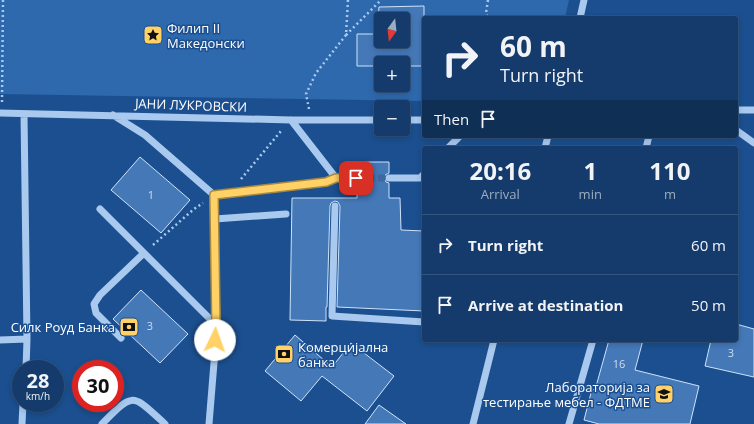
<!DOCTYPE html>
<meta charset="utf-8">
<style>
:root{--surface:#143b6b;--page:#214673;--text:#f1f3f6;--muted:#9dadc1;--line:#33557e}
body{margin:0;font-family:"Open Sans",sans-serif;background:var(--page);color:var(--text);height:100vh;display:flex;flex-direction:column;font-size:15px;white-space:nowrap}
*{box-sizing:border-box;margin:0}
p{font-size:13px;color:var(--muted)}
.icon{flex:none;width:22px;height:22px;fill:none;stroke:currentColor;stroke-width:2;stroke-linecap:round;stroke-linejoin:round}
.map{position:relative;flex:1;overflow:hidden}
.panel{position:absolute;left:422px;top:146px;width:316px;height:196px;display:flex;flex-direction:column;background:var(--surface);border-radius:4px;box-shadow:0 2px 6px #0003,0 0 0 1px var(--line)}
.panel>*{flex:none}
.hud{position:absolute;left:422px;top:16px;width:316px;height:122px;border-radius:4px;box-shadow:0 2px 6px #0003,0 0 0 1px var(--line);background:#143b6b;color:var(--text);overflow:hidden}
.needle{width:26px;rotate:195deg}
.controls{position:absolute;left:374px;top:12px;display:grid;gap:8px}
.controls a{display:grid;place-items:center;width:36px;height:36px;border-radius:4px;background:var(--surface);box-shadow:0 2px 6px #0003,0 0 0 1px var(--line);font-size:20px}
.speed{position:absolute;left:12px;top:360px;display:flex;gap:8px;font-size:20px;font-weight:700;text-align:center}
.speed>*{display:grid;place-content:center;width:52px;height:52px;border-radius:50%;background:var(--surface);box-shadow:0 2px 6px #0003,0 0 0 1px var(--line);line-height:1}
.speed small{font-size:10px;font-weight:400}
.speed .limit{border:6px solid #d22;background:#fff;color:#111}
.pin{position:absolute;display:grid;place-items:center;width:34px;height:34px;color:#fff;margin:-17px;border-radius:8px;box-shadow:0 2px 6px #0006}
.me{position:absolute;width:44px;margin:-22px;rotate:3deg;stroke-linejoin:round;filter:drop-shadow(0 0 3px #0008)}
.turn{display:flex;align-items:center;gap:14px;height:84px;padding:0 12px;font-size:18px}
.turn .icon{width:52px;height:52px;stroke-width:2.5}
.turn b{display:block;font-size:28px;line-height:34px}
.then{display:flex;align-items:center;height:38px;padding:0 12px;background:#0003;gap:8px;font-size:15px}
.eta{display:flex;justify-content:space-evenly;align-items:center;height:68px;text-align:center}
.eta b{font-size:24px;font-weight:700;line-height:28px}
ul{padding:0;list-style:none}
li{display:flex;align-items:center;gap:12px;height:60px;padding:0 12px;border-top:1px solid var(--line)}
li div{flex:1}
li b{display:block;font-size:15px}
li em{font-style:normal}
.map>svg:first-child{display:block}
</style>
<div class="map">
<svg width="754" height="424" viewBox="0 0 754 424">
<rect width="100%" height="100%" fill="#1b4f8f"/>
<path fill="#2e69ad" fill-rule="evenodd" d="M0 0H569L565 18H424V101L0 94ZM381 19H403V41H381ZM381 63H403V85H381Z"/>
<path fill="#4478b7" stroke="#cfe3fa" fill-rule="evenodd" d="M424 6V66H403V63H381V66H357V34H377L379 7ZM381 19H403V41H381Z
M140 157 190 200 161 233 111 190Z
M357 162H389V173L385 175 384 178 386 182 389 183V198H400L401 230 424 231V311L337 307 340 206 338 202 335 201 331 203 330 206 327 307H326V321L290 320 292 198H357V183L360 182 362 178 360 174 357 173Z
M141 290 188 334 160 363 113 319Z
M736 324 754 329V377L705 366 711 340H736Z
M295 335 332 367 351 343 394 376 367 411 322 376 301 401 265 371Z
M609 340H643L635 370 699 386 690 424H599L584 420 592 389 595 390Z
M379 405 406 424H365Z"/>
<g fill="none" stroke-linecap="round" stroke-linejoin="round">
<path stroke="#3d69a0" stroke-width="7" stroke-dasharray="7 3.5" stroke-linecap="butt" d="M357 178H389"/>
<path stroke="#a9c9ee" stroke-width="2.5" stroke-dasharray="2 3" stroke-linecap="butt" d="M488 0 486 13 488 18
M346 35 381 0
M2 102 3 0
M309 109 306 94 316 73 346 35 348 0
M241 179 281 131
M153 245 194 209 203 203"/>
<path stroke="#a9c9ee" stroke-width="7" d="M580 18 584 0
M736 110H754
M0 113 291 120H381
M24 114 27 339 26 369
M113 115 145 135 214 195 326 183 336 178
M291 120 336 178H357
M403 120H424
M736 130 754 143
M448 148 460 136
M545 148 548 136
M646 148 649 136
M389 178H420L424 174
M335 206 332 316 424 322
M100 209 217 326
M215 219 286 214
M121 338 96 313 94 304 100 295 144 253
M0 340 27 339
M22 424 23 403
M102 424C134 391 132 394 165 424
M209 424 217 326 214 195
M473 424 494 340
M569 424 593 340"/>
</g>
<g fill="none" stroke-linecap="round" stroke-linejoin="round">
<g stroke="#a68842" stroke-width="10">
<path id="route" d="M215 340 216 326 214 195 326 182 336 178H356"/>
</g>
<use href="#route" stroke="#ffd166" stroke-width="7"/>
</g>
<defs>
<g id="sight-square" transform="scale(1)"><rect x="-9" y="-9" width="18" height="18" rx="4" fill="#ffd166" stroke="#1b4f8f"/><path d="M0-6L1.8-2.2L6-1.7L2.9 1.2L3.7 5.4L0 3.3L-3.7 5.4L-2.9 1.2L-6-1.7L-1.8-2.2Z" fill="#111"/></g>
<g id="bank-square" transform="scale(1)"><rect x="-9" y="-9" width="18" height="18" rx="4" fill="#ffd166" stroke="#1b4f8f"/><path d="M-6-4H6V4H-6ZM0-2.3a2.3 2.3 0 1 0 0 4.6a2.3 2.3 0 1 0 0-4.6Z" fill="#111"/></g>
<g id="university-square" transform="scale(1)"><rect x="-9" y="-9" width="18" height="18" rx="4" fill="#ffd166" stroke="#1b4f8f"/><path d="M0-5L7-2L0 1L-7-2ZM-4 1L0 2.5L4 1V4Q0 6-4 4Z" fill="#111"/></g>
</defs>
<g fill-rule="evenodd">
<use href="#sight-square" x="153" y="35"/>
<use href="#bank-square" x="129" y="327"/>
<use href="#bank-square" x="284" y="354"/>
<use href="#university-square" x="664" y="394"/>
</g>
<g text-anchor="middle" stroke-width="3" stroke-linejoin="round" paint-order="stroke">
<g font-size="11" fill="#d0dded">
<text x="151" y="199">1</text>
<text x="150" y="330">3</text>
<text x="731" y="357">3</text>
<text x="619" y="368">16</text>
</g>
<g font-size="13" fill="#fff" stroke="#1b4f8f" text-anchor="start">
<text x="167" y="33">Филип II<tspan x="167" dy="15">Македонски</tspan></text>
<text x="115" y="332" text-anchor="end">Силк Роуд Банка</text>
<text x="298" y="352">Комерцијална<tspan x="298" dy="15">банка</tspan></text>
<text x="650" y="392" text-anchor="end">Лабораторија за<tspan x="650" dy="15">тестирање мебел - ФДТМЕ</tspan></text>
</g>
<g font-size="13" fill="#fff" stroke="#1b4f8f">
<text transform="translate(191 105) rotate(2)" y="5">ЈАНИ ЛУКРОВСКИ</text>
</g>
</g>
</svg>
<div class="controls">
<a><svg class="needle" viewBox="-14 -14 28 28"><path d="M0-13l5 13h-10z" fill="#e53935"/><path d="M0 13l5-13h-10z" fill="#9dadc1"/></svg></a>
<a>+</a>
<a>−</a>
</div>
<div class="speed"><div>28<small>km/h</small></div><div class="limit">30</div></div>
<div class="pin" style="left:356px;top:178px;background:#d93025"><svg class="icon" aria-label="arrive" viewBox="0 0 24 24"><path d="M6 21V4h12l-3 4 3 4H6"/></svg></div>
<svg class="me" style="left:215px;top:340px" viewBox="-20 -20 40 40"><circle r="19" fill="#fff"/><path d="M0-13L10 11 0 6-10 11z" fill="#ffd166"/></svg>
<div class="hud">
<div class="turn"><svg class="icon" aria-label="right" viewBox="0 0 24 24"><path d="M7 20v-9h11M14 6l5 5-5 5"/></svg><div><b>60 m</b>Turn right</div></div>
<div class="then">Then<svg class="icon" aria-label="arrive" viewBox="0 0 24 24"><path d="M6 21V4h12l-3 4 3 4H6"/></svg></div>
</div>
<section class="panel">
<div class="eta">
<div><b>20:16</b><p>Arrival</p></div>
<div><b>1</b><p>min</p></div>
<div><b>110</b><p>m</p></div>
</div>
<ul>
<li><svg class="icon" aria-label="right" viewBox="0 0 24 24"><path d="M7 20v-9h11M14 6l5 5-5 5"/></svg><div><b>Turn right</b></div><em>60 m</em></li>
<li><svg class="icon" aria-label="arrive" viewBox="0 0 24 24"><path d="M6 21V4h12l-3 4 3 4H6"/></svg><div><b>Arrive at destination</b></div><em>50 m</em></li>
</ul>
</section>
</div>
